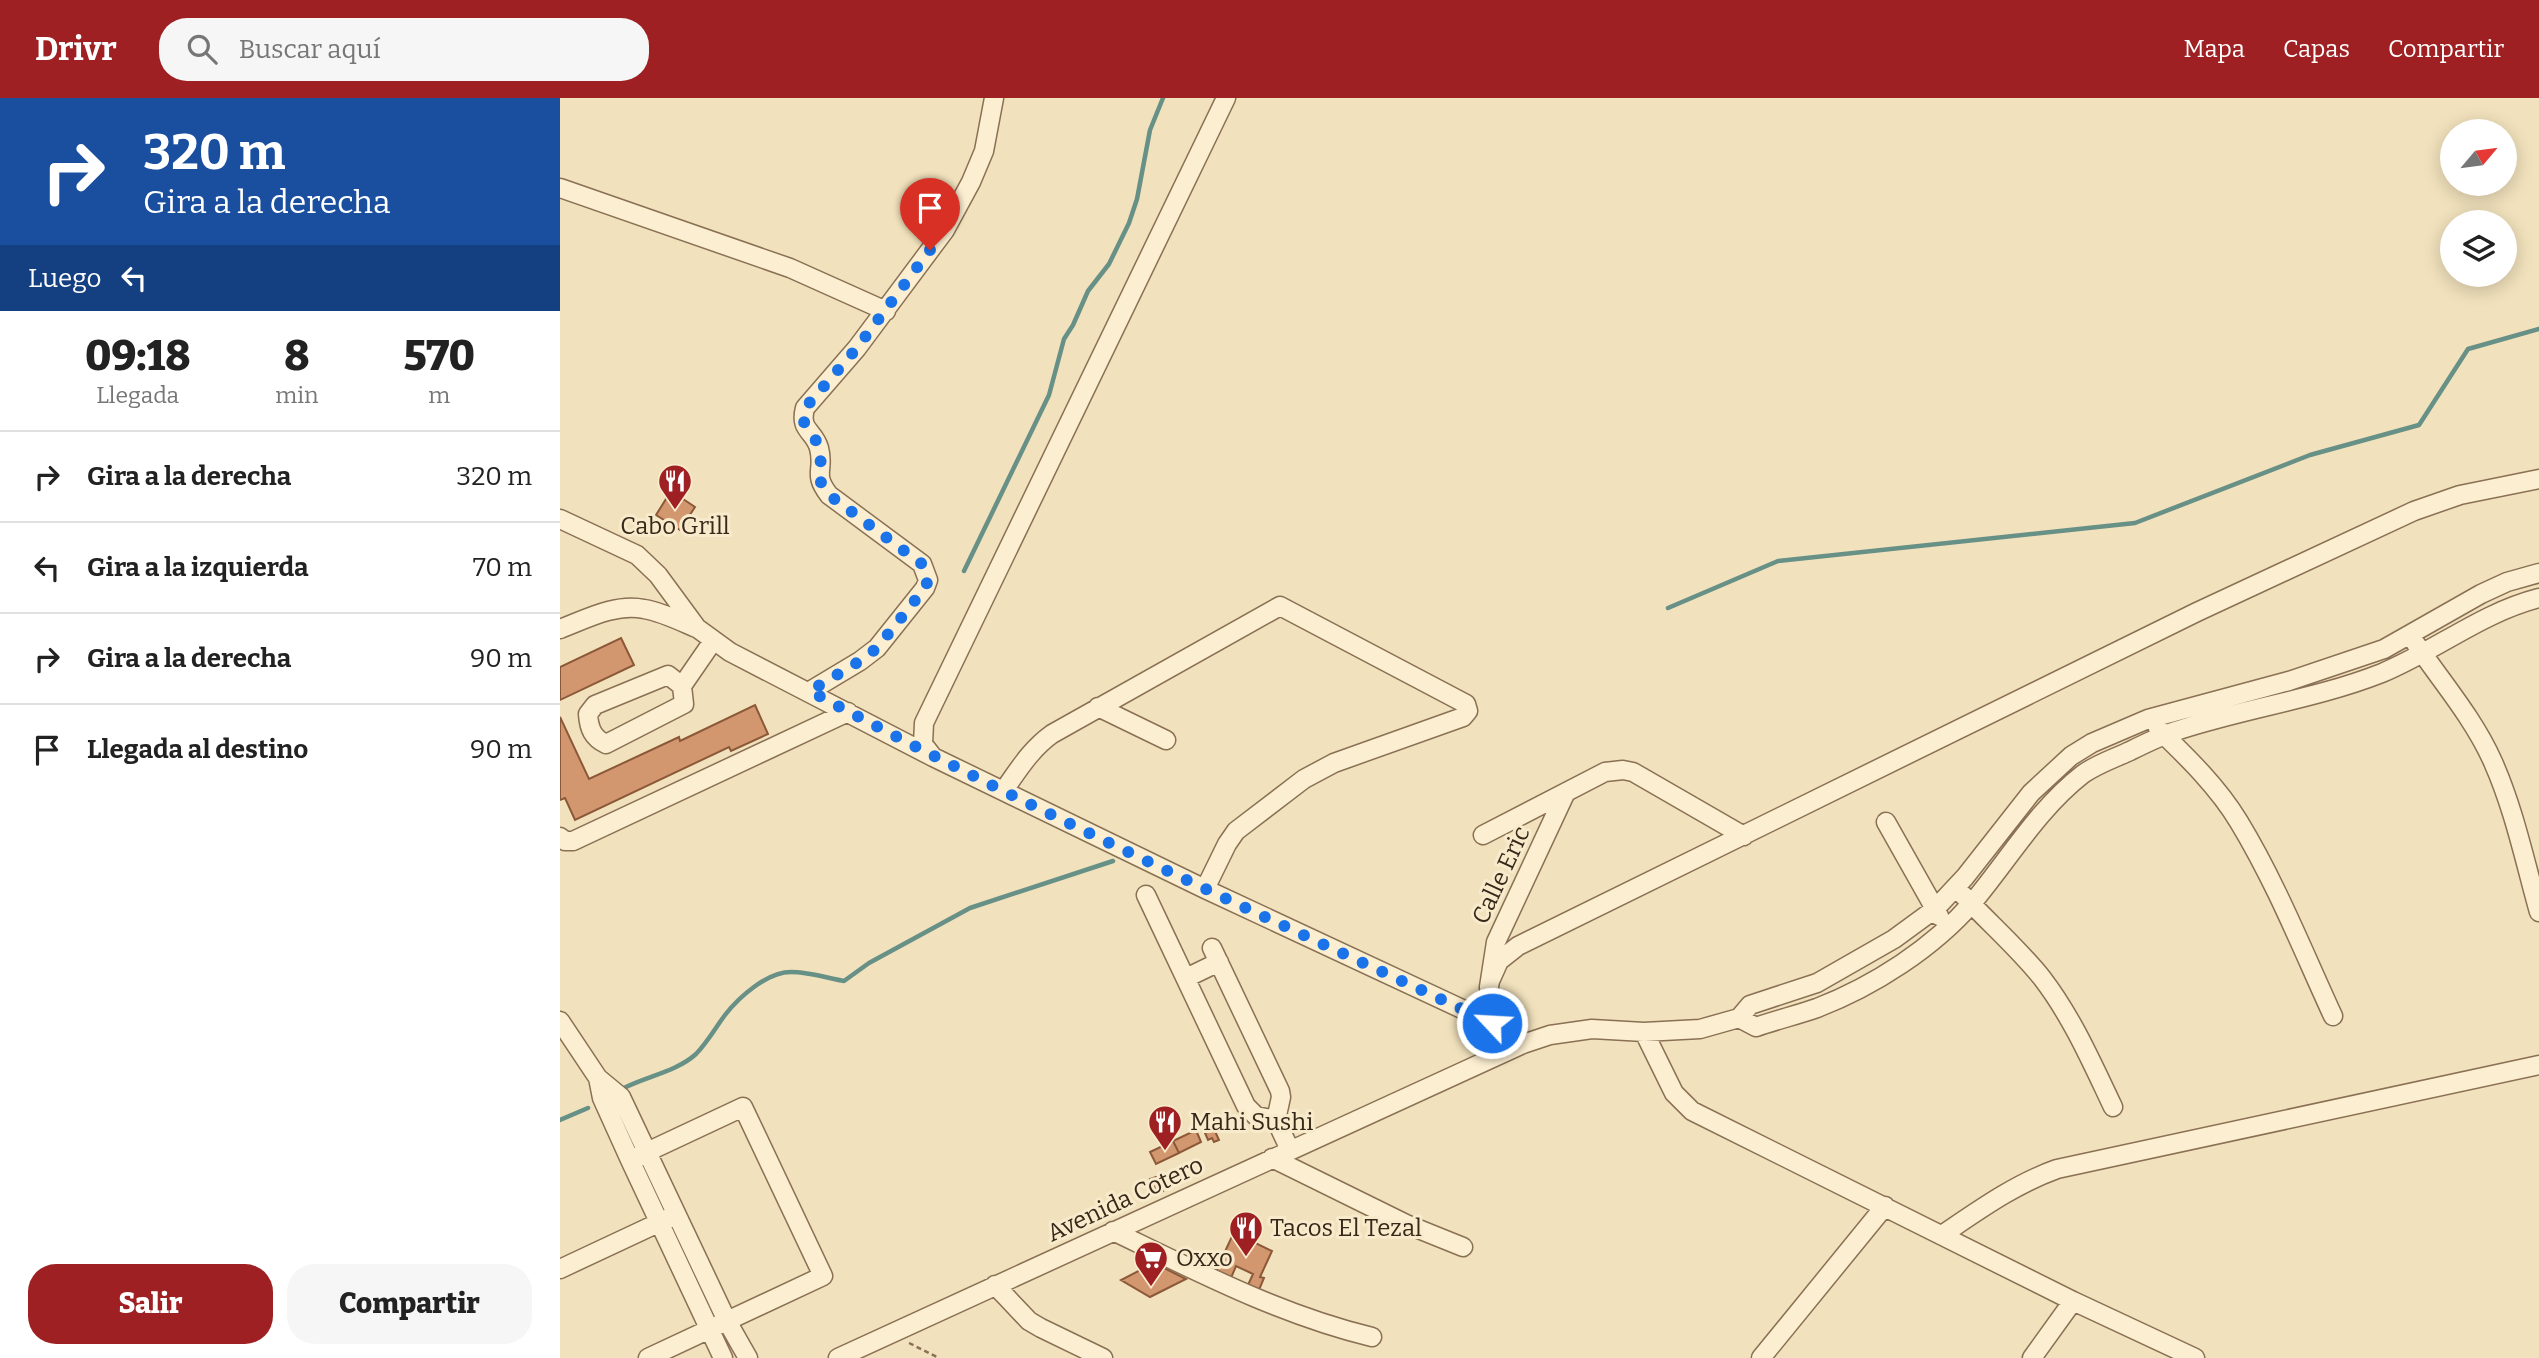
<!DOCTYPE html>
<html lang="es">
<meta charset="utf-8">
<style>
:root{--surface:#fff;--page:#f6f6f6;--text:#222;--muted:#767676;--line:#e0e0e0;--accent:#9e2022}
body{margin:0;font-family:Bitter,serif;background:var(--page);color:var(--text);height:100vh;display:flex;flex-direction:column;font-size:26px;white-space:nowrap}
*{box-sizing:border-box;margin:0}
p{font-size:23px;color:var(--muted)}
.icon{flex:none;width:38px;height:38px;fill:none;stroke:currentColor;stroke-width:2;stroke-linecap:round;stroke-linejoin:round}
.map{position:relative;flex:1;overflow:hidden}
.side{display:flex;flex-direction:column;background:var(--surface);width:560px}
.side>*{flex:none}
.guide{background:#1a4fa0;color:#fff;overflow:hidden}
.needle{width:46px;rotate:61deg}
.fabs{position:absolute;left:1880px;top:21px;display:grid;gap:14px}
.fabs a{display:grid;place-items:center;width:77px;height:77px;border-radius:50%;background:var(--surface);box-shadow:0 4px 18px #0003;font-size:35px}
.pin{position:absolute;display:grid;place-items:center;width:60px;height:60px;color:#fff;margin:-72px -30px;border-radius:50% 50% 50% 0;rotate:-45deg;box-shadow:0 0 7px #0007}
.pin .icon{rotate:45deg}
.me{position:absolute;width:77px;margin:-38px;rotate:295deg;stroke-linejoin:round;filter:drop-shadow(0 0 5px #0008)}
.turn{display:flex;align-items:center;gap:24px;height:147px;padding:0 28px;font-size:32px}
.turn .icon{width:91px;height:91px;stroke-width:2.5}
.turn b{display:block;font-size:49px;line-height:60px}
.then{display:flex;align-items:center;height:66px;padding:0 28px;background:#0003;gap:14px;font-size:26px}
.eta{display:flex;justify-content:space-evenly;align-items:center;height:119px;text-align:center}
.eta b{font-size:42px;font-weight:800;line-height:49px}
.primary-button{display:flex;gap:14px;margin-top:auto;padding:14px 28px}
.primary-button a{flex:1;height:80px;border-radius:28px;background:var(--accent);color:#fff;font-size:28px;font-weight:800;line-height:80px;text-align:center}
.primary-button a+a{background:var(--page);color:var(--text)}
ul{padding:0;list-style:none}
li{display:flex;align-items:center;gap:21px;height:91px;padding:0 28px;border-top:2px solid var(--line)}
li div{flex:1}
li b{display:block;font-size:26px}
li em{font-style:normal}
header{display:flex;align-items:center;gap:42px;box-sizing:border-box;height:98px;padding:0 35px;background:var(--accent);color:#fff}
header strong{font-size:33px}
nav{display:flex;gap:38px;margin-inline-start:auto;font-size:24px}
.search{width:490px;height:63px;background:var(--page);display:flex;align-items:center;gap:18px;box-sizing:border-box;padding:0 24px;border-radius:28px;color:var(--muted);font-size:26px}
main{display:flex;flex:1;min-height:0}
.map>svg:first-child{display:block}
</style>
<header>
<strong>Drivr</strong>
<div class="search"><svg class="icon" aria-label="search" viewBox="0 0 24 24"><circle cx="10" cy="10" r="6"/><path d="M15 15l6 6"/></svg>Buscar aquí</div>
<nav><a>Mapa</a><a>Capas</a><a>Compartir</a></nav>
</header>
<main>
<section class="side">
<div class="guide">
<div class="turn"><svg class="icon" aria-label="right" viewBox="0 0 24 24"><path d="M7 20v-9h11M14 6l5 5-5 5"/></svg><div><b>320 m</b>Gira a la derecha</div></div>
<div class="then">Luego<svg class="icon" aria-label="left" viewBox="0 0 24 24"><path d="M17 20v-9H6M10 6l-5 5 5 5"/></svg></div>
</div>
<div class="eta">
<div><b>09:18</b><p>Llegada</p></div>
<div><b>8</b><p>min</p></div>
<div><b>570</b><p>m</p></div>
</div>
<ul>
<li><svg class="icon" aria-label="right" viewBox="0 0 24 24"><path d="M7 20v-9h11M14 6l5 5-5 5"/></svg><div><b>Gira a la derecha</b></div><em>320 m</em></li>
<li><svg class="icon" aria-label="left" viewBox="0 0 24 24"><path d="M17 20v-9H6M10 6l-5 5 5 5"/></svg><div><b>Gira a la izquierda</b></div><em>70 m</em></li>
<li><svg class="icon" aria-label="right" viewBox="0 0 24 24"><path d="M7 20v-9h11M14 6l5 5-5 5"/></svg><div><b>Gira a la derecha</b></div><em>90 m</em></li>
<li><svg class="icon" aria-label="arrive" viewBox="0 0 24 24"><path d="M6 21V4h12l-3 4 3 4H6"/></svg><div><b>Llegada al destino</b></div><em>90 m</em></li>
</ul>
<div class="primary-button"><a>Salir</a><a>Compartir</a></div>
</section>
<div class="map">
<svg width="1979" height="1260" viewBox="0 0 1979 1260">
<rect width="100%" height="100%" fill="#f1e1bc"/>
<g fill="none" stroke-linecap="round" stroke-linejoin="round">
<path stroke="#679086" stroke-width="4.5" d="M404 473 489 297 504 241 513 227 528 193 549 166 569 125 577 101 590 32 603 0
M1108 510 1218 463 1575 425 1750 357 1859 327 1908 251 1979 231
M64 990C87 978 116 974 136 956 147 945 156 929 165 917 179 899 207 874 231 874 248 874 268 880 284 883L309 865 410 810 553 763
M0 1022 28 1010"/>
</g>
<path fill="#d3976f" stroke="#8b5838" stroke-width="2" d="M111 393 135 409 120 432 96 417Z
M61 540 74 567 0 602V569Z
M195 607 208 636 171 653 169 649 15 722 5 700 0 702V619L29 681 119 639 120 643Z
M654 1031 659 1042 654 1044 652 1040 648 1042 645 1035Z
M636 1032 641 1044 619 1055 613 1043Z
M613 1043 619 1055 596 1066 590 1054Z
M596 1079 603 1093 597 1096 590 1081Z
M680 1121 691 1126 685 1140 712 1153 700 1179 704 1180 699 1192 688 1187 693 1176 676 1168 671 1180 656 1173Z
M594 1165 626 1181 590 1199 561 1182Z"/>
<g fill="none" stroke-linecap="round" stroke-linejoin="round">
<g stroke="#8a7054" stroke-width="21">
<path id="minor" d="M0 90 230 170 326 213
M0 421 77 457 98 477 137 530 170 554 373 659 645 791 932 925 943 936 949 951
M0 531C26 521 56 505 84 511 102 514 120 523 136 530
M1856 546C1882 584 1914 621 1933 664 1954 711 1965 764 1979 814
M122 588 124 606 46 646C33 640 29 631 28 616L35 607 108 577 122 588 153 543
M250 593 300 563 317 550 365 490 368 482 362 466 269 397C252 375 265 373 259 350 254 332 239 333 245 310L297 250 385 132 411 84 424 53 434 0
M538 609 606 642
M1598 631C1627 659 1658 689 1679 724 1716 785 1743 853 1773 918
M373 659 363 646 364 625 666 0
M444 692C459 671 471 651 492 636L720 508 906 606 908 613 903 619 774 665 744 681 676 733 667 746 645 791
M1326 724 1379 818
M923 737 1045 674 1063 672 1073 674 1184 738
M0 739 5 743H13L288 614
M586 797 686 1008 696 1018 716 1022
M1403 797C1429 825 1458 850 1482 880 1512 919 1532 965 1553 1009
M652 850 720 993 721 999 716 1022 730 1052
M626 880 659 864
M930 883 939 863 958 848 1637 514 1854 413 1900 397 1979 381
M1179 920 1196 929C1216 922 1237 917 1257 910 1314 888 1373 850 1413 804 1449 761 1478 711 1523 676 1537 666 1555 660 1570 653 1586 645 1602 637 1619 632 1686 610 1756 601 1822 575 1877 552 1921 515 1979 500
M0 923 38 980 61 999 167 1223 188 1260
M932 925 929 889 936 844 1006 694
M1084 934 1114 995 1132 1013 1513 1203 1635 1260
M38 980 42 1000 70 1062 163 1260
M712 1060 846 1126 903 1149
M70 1062 183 1009 263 1178 88 1260
M553 1133C638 1174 721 1217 812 1239
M1382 1137C1419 1112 1455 1086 1497 1071L1979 967
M0 1171 111 1119
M435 1187 469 1223 481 1230 543 1260
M278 1260 963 946 990 937 1032 931 1084 934 1140 931 1179 920 1190 907 1257 885 1334 841 1375 811 1405 779 1471 695 1511 658 1532 645 1588 621 1729 583 1824 551 1921 496 1947 484 1979 475
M1201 1260 1325 1108
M1472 1260 1513 1203"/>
</g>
<path stroke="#8a7054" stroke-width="2.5" stroke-dasharray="5 3.5" stroke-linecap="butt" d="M349 1245 379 1260"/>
<use href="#minor" stroke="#fceed0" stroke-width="18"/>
</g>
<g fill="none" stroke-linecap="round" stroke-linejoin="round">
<path stroke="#1a73e8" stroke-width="12" stroke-dasharray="0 21.6" d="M370 152 297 250 245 310C239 333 254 332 259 350 265 373 251 375 269 397L362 466 368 482 365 490 317 550 300 563 250 593C473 713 703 818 932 925"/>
</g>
<defs>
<g id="restaurant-pin" transform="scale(1.75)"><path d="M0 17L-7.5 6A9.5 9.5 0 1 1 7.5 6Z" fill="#9e2022" stroke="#f8ebcc"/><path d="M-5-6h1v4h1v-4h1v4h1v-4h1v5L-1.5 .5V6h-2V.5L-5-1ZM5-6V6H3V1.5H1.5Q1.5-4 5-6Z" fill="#fff"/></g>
<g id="supermarket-pin" transform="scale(1.75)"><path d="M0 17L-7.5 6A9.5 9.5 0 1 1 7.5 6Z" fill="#9e2022" stroke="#f8ebcc"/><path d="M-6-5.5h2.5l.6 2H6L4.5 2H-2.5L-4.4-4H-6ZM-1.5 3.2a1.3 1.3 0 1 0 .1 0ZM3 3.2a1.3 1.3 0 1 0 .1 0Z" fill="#fff"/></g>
</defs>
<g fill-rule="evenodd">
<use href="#restaurant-pin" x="115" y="383"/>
<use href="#restaurant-pin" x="605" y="1024"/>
<use href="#restaurant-pin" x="686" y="1130"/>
<use href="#supermarket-pin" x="591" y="1160"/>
</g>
<g text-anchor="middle" stroke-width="6" stroke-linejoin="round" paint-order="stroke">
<g font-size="24" fill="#38281a" stroke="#f8ebcc" text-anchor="start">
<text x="115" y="436" text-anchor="middle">Cabo Grill</text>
<text x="630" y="1032">Mahi Sushi</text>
<text x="710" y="1138">Tacos El Tezal</text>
<text x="616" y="1168">Oxxo</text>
</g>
<g font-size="24" fill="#38281a" stroke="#f8ebcc">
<text transform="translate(941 777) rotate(-65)" y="8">Calle Eric</text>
<text transform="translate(565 1101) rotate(-25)" y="8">Avenida Cotero</text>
</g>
</g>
</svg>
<div class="fabs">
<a><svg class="needle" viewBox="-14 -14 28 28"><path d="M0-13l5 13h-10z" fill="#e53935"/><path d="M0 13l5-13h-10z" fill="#767676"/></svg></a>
<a><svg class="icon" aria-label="layers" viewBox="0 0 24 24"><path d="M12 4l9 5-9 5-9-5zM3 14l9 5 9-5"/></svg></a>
</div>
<div class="pin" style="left:370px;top:152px;background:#d93025"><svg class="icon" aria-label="arrive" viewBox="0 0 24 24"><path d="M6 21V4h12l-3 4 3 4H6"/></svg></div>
<svg class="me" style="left:932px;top:925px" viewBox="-20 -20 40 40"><circle r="17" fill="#1a73e8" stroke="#fff" stroke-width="3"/><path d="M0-11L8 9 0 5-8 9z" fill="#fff"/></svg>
</div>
</main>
